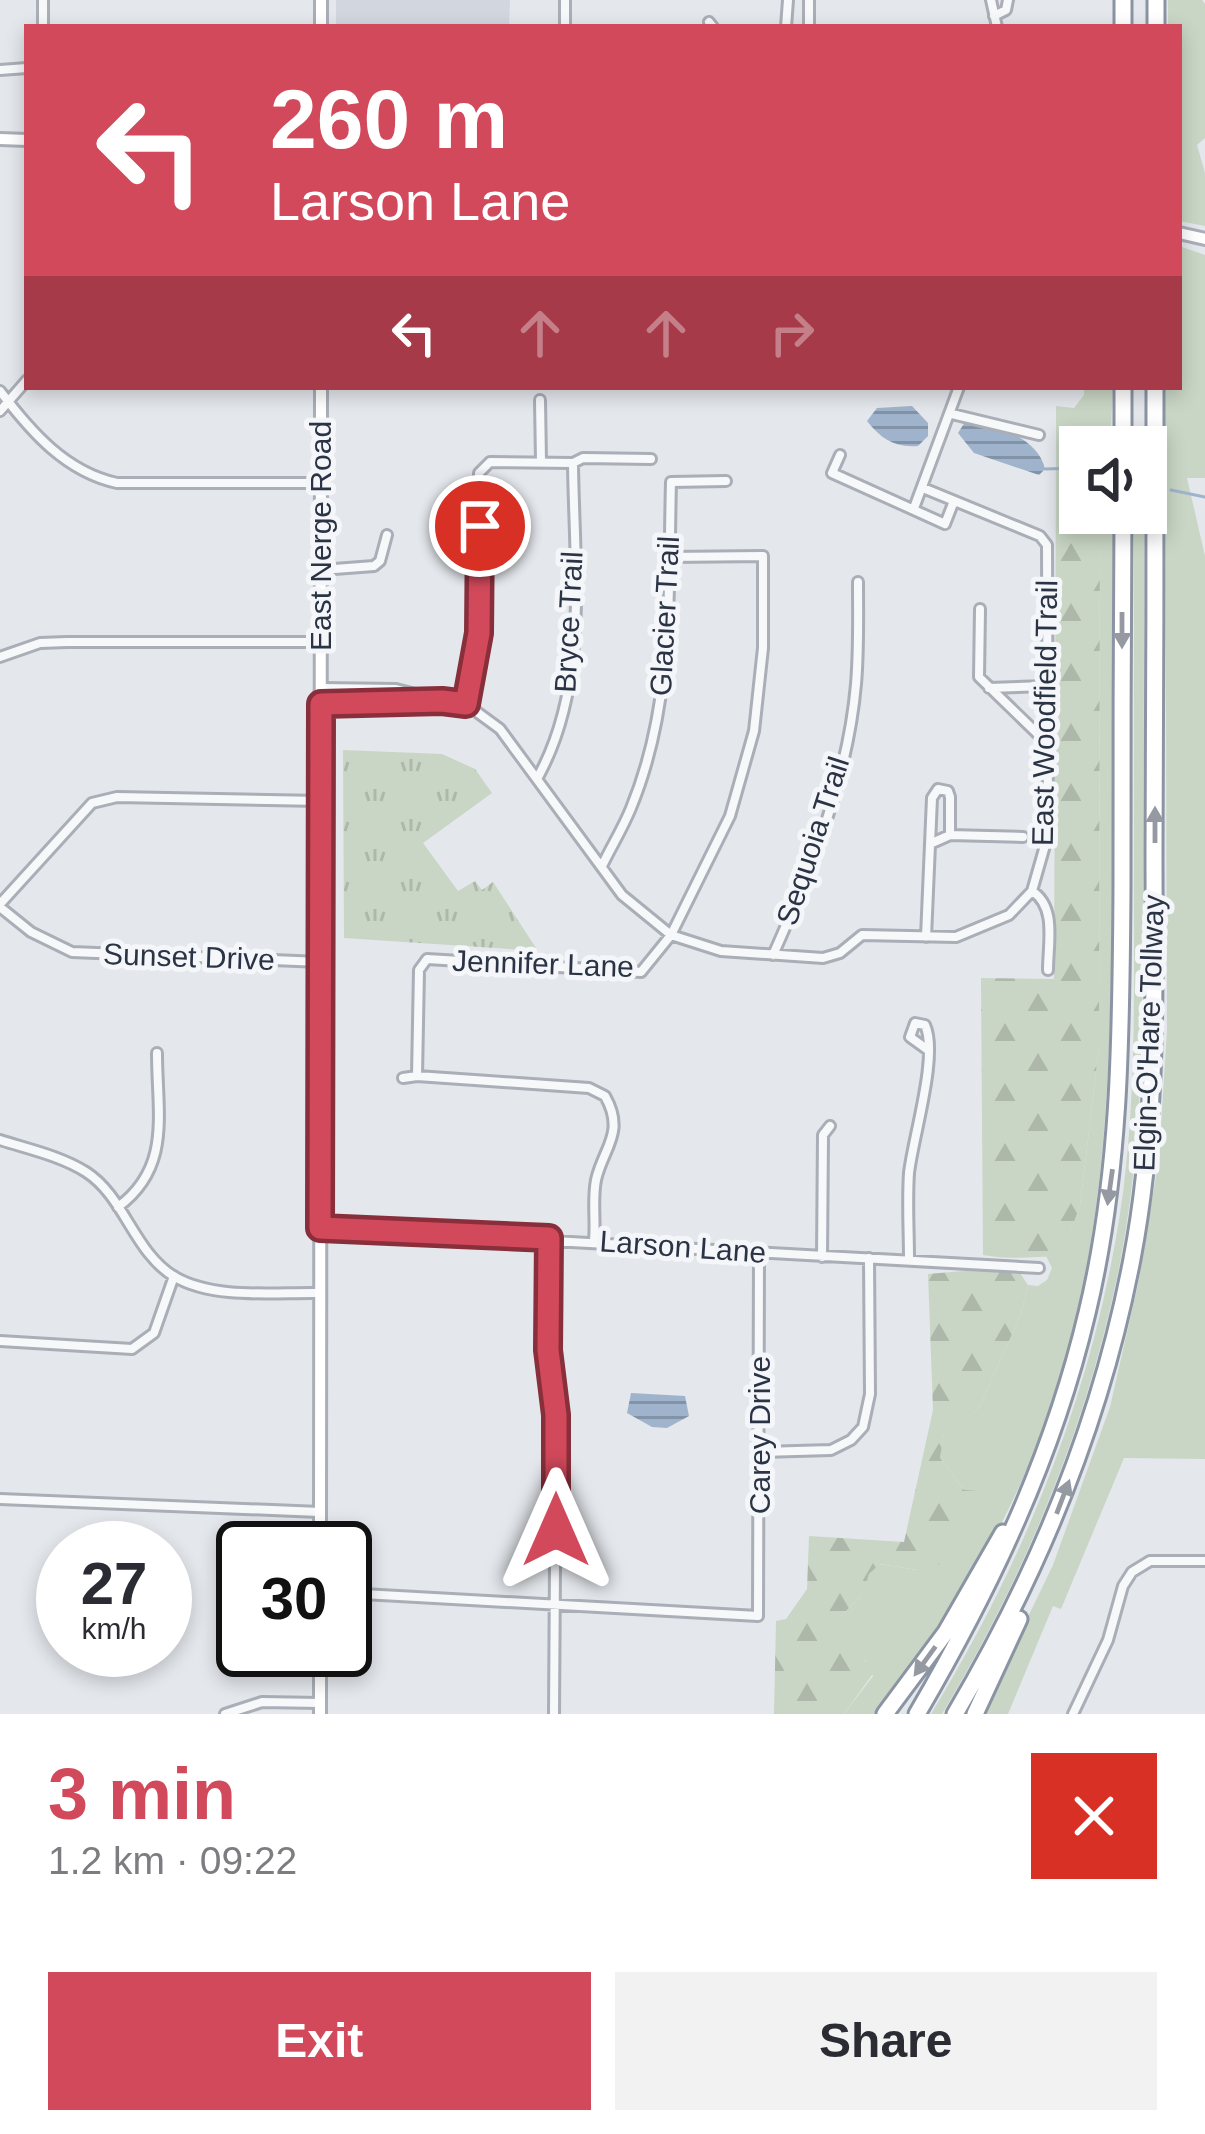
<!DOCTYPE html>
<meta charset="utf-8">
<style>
:root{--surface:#fff;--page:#f2f2f3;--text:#2b2b33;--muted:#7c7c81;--accent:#d1495b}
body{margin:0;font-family:Arial,sans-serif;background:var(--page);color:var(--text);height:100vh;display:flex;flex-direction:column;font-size:45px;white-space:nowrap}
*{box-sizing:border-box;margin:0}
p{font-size:39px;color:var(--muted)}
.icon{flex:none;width:66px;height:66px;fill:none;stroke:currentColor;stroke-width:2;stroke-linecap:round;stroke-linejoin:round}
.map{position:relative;height:1714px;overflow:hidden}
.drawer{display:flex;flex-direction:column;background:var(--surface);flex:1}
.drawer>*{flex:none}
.guide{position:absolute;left:24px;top:24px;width:1158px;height:366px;border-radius:0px;box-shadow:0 6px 18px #0003;background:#d1495b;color:#fff;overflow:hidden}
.tools{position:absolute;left:1059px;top:426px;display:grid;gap:24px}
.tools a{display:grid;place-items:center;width:108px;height:108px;border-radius:0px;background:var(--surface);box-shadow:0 6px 18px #0003;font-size:60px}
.speed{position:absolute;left:36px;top:1521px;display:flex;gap:24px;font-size:60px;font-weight:700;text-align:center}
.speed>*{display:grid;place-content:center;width:156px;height:156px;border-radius:50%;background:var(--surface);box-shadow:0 6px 18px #0003;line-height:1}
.speed small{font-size:30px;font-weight:400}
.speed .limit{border:6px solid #111;border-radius:18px;background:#fff;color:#111}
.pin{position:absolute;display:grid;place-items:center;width:102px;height:102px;color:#fff;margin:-51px;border:6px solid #fff;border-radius:50%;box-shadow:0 3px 12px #0007}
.me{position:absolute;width:132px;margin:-66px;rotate:0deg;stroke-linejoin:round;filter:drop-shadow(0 0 9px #0008)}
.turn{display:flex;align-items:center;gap:42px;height:252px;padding:0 48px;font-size:54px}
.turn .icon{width:156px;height:156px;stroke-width:2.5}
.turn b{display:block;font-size:84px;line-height:102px}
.lanes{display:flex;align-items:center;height:114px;padding:0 48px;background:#0003;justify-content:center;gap:60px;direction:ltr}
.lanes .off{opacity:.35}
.round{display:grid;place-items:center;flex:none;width:126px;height:126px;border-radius:0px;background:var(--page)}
.head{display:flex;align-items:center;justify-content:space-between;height:204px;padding:0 48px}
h1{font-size:72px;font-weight:600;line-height:90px;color:var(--accent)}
.primary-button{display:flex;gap:24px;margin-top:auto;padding:24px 48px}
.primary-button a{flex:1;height:138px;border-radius:0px;background:var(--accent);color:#fff;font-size:48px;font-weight:600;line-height:138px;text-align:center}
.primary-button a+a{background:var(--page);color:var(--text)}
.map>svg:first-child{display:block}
</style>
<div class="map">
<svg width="1205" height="1714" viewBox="0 0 1205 1714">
<defs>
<pattern id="forest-firs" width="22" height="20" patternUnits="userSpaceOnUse" patternTransform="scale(3)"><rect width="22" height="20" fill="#c9d6c5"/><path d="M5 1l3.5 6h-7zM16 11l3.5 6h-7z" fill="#adb8ab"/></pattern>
<pattern id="park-tufts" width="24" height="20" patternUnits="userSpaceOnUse" patternTransform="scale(3)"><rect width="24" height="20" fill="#c9d6c5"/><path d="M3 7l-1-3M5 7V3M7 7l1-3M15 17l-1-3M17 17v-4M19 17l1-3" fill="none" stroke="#adb8ab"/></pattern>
<pattern id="water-rules" width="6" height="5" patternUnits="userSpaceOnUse" patternTransform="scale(3)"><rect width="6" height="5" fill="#9fb4cc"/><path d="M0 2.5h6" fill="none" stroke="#8293a7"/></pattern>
</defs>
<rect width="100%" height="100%" fill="#e4e7ec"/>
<path fill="#d2d6de" d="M336 0H510L509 27H336Z"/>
<path fill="#c9d6c5" d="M1168 0H1202L1205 4V138L1197 145 1205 173V226L1179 221V27H1168Z
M1179 246 1205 255V478H1187L1205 556V1459L1124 1458 1061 1609 1053 1606 1008 1714H981L1053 1565 1110 1407 1138 1284 1159 1158 1167 1030 1165 387H1179Z
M1084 387H1113L1110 447H1081L1077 443 1056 452V406L1074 408 1084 395Z
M1100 513H1110L1113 537C1112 652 1112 768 1112 883 1111 1069 1108 1255 1042 1431 1004 1534 945 1628 878 1714H844L873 1676 866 1660 853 1661 841 1656V1616L861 1596 869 1574 879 1564 917 1570 964 1490 940 1458 944 1433 979 1408 1021 1314 1028 1285 1038 1286 1047 1280 1052 1268 1046 1256 1061 1255 1080 1206 1099 1047Z
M1134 513H1144C1144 638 1144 762 1143 887 1143 1014 1144 1142 1119 1268 1087 1427 1025 1575 942 1714H931C1025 1560 1092 1393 1120 1214 1136 1109 1134 1002 1134 896 1134 768 1134 641 1134 513Z"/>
<path fill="url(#forest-firs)" d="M1077 443 1081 447 1080 513H1100L1099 1047 1080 1206 1061 1256C1033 1257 1011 1260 983 1255L981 978 1054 979 1056 452Z
M975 1270 1020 1273 1028 1285 1021 1314 979 1408 944 1434 940 1458 964 1490 978 1491 989 1503 956 1560 917 1570 880 1564 869 1574 863 1594 841 1616 842 1656 873 1662 877 1668 844 1714H774L776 1621 786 1619 807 1589 809 1536 904 1542 933 1410 928 1274Z"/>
<path fill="url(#park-tufts)" d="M343 750 442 754 475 769 492 793 423 843 458 891 475 881 482 890 493 882 538 951 344 938Z"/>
<path fill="url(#water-rules)" d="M912 406 928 423V436L918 446C895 448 881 439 867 421L877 408Z
M965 422C995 424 1038 437 1045 469L1039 475 974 453 958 433Z
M631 1393 685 1396 689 1416 667 1428 652 1427 627 1413Z"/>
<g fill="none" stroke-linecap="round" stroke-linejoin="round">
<path stroke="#9fb4cc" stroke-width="3" d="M1045 469 1080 468
M1171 490 1205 497"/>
<g stroke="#a9aeb7" stroke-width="14">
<path id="street" d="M43 0V27
M565 0V27
M809 0V27
M991 0 997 27
M994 16 1006 10 1008 0
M709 22 713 27
M786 27 788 0
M0 70 27 68
M0 391C31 432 66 472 117 483H321
M540 400 541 462
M0 411 27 380
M952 414 1039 435
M840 455 832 473 945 524 954 501
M914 508 959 387
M321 570 374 566 380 561 387 535
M980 609 979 677 1046 742
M0 657 40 643 67 642H320
M989 688 1047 686
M442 701 466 704 500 729 622 895 671 935 721 951 823 958 840 953 862 935 956 937 1009 915 1032 891 1048 835 1047 545 1040 536 923 488
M466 704 479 633V473L490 462 573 463 583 458 651 459
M321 705H417L442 701 396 689 321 688
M538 777C590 683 574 565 573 463
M932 843 950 835 1023 837
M602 866C611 847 623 828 631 808 674 704 668 592 671 482L726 481
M1032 891C1057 907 1048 943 1048 970
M0 904 92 803 117 797 321 801
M0 907 31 932 72 952 321 962
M926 937 932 798 938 789 948 791 950 797V835
M773 955C811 870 848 778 856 684 859 650 858 616 858 582
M403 1078 417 1076
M0 1140C28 1149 61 1156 86 1172 125 1197 134 1253 175 1277 215 1300 276 1292 320 1293
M118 1207C172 1167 157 1114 157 1053
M321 1228 1039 1268
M549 1238 548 1350 556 1416 554 1714
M594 1240C596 1221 592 1200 596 1180 603 1148 626 1133 605 1096L589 1088 417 1076 419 970 427 959 641 972 671 935 730 816 754 731 763 648V556L669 557
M822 1257 823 1135 830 1126
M909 1259C909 1231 907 1202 909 1173 913 1137 939 1055 925 1025L915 1023 910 1037 928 1050
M0 1341 132 1349 154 1333 174 1276
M760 1452 831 1450 851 1440 863 1427 870 1394 869 1258
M0 1499 320 1512
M345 1593 758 1616 759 1254
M225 1714 262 1702 320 1703
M1073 1714 1108 1640 1123 1586 1132 1572 1150 1561H1205"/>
</g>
<g stroke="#a9aeb7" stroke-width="16">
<path id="secondary" d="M321 27V0
M0 139 27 140
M1179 233 1205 239
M320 1548 321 387
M320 1650V1714"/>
</g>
<g stroke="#8b94a3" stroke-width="21">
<path id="highway" d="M1123 27V0
M1156 27V0
M1123 447V387
M885 1714 946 1632 1003 1533
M917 1714C991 1587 1053 1457 1087 1313 1121 1172 1121 1031 1122 887 1122 762 1122 638 1123 513
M955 1714C1039 1572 1101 1422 1132 1259 1158 1124 1154 987 1154 851 1155 696 1155 542 1155 387
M975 1714 1019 1619"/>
</g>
<use href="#street" stroke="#f7f8fa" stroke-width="8"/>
<use href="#secondary" stroke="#fff" stroke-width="10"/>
<use href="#highway" stroke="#fff" stroke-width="15"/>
</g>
<defs><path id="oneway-solid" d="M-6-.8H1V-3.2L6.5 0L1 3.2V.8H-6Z" transform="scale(3)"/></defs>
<g fill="#959aa2">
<use href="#oneway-solid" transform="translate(1122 630) rotate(90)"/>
<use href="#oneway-solid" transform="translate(1155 825) rotate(-90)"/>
<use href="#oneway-solid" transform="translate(1110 1187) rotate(98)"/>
<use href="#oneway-solid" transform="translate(1063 1497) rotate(-69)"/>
<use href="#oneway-solid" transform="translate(925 1661) rotate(126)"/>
</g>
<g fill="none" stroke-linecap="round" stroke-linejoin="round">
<g stroke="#882f3b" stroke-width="30">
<path id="route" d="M480 526 479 633 466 704 442 701 321 704 320 1228 549 1238 548 1350 556 1415V1530"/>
</g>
<use href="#route" stroke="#d1495b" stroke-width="21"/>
</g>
<g text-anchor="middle" stroke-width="10" stroke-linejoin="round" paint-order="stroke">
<g font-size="30" fill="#2b3445" stroke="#f4f6f9">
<text transform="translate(321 536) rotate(-90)" y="10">East Nerge Road</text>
<text transform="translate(665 616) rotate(-87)" y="10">Glacier Trail</text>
<text transform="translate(569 622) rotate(-87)" y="10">Bryce Trail</text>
<text transform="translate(1045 713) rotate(-89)" y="10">East Woodfield Trail</text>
<text transform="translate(813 841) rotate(-72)" y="10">Sequoia Trail</text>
<text transform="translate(189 957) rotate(2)" y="10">Sunset Drive</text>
<text transform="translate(543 964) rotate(2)" y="10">Jennifer Lane</text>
<text transform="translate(1149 1033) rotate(-88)" y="10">Elgin-O'Hare Tollway</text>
<text transform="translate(683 1247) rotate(4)" y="10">Larson Lane</text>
<text transform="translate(760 1435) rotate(-90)" y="10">Carey Drive</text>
</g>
</g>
</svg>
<div class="tools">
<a><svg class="icon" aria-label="sound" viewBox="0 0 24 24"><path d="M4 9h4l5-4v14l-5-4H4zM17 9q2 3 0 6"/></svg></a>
</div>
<div class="speed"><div>27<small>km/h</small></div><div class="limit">30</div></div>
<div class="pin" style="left:480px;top:526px;background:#d93025"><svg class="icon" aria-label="arrive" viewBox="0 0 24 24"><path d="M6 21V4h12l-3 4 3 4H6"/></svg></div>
<svg class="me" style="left:556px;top:1530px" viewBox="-20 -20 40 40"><path d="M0-17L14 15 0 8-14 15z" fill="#d1495b" stroke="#fff" stroke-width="4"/></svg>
<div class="guide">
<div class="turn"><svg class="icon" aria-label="left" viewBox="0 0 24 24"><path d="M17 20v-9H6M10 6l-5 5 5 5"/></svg><div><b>260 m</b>Larson Lane</div></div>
<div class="lanes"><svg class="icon" aria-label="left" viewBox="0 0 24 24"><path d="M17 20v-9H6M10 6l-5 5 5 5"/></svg><svg class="icon off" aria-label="ahead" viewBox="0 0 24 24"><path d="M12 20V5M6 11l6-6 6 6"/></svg><svg class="icon off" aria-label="ahead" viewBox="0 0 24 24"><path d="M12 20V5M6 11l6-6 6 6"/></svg><svg class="icon off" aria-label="right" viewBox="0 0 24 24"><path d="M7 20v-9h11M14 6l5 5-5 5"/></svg></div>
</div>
</div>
<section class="drawer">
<div class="head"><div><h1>3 min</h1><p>1.2 km · 09:22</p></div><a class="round" style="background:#d93025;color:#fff"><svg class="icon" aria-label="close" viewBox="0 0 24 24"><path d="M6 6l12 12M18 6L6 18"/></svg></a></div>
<div class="primary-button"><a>Exit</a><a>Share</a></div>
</section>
